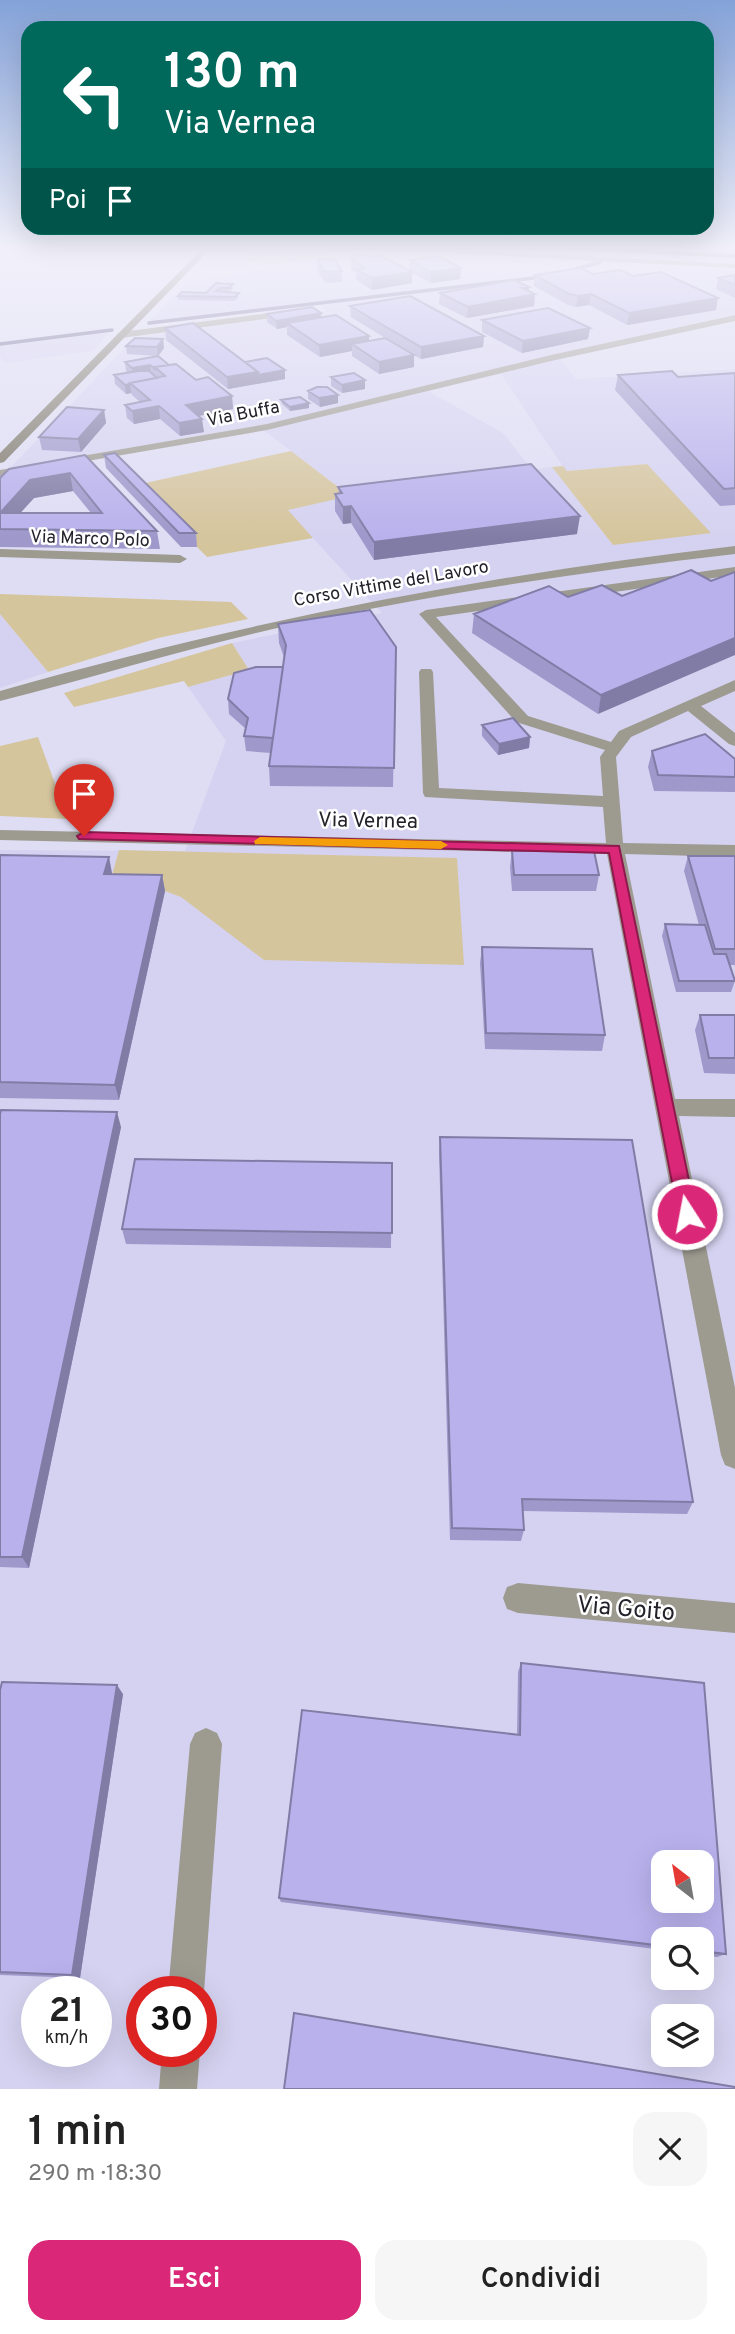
<!DOCTYPE html>
<html lang="it">
<meta charset="utf-8">
<style>
:root{--surface:#fff;--page:#f6f6f6;--text:#222;--muted:#767676;--accent:#db2777}
body{margin:0;font-family:Overpass,sans-serif;background:var(--page);color:var(--text);height:100vh;display:flex;flex-direction:column;font-size:26px;white-space:nowrap}
*{box-sizing:border-box;margin:0}
p{font-size:23px;color:var(--muted)}
.icon{flex:none;width:38px;height:38px;fill:none;stroke:currentColor;stroke-width:2;stroke-linecap:round;stroke-linejoin:round}
.map{position:relative;height:2089px;overflow:hidden}
.details{display:flex;flex-direction:column;background:var(--surface);flex:1}
.details>*{flex:none}
.hud{position:absolute;left:21px;top:21px;width:693px;height:214px;border-radius:21px;box-shadow:0 7px 28px #0002;background:#00695c;color:#fff;overflow:hidden}
.needle{width:46px;rotate:329deg}
.tools{position:absolute;left:651px;top:1850px;display:grid;gap:14px}
.tools a{display:grid;place-items:center;width:63px;height:63px;border-radius:14px;background:var(--surface);box-shadow:0 7px 28px #0002;font-size:35px}
.speed{position:absolute;left:21px;top:1976px;display:flex;gap:14px;font-size:35px;font-weight:700;text-align:center}
.speed>*{display:grid;place-content:center;width:91px;height:91px;border-radius:50%;background:var(--surface);box-shadow:0 7px 28px #0002;line-height:1}
.speed small{font-size:18px;font-weight:400}
.speed .limit{border:10px solid #d22;background:#fff;color:#111}
.pin{position:absolute;display:grid;place-items:center;width:60px;height:60px;color:#fff;margin:-72px -30px;border-radius:50% 50% 50% 0;rotate:-45deg;box-shadow:0 0 7px #0007}
.pin .icon{rotate:45deg}
.me{position:absolute;width:77px;margin:-38px;rotate:349deg;stroke-linejoin:round;filter:drop-shadow(0 0 5px #0008)}
.turn{display:flex;align-items:center;gap:24px;height:147px;padding:0 28px;font-size:32px}
.turn .icon{width:91px;height:91px;stroke-width:2.5}
.turn b{display:block;font-size:49px;line-height:60px}
.then{display:flex;align-items:center;height:66px;padding:0 28px;background:#0003;gap:14px;font-size:26px}
.round{display:grid;place-items:center;flex:none;width:74px;height:74px;border-radius:21px;background:var(--page)}
.summary{display:flex;align-items:center;justify-content:space-between;height:119px;padding:0 28px}
h1{font-size:42px;font-weight:600;line-height:52px}
.cta{display:flex;gap:14px;margin-top:auto;padding:14px 28px}
.cta a{flex:1;height:80px;border-radius:21px;background:var(--accent);color:#fff;font-size:28px;font-weight:600;line-height:80px;text-align:center}
.cta a+a{background:var(--page);color:var(--text)}
.map>svg:first-child{display:block}
</style>
<div class="map">
<svg width="735" height="2089" viewBox="0 0 735 2089">
<rect width="100%" height="100%" fill="#dfddf4"/>
<path fill="#d5d2f1" fill-rule="evenodd" d="M359 251 735 271V314L557 354 576 379 735 369V2089H0V850L185 851 226 741 188 687 249 670 232 643 382 613 287 510 349 495 258 426 10 468 134 338 326 311 318 302 150 321 185 284ZM501 374 566 471 647 464 613 545 552 467 532 470 503 433 428 391ZM663 1862H702V1900H663ZM663 1939H702V1978H663ZM37 1992H96V2051H37ZM142 1992H201V2051H142ZM663 2016H702V2054H663Z
M108 333 93 351 5 363 0 357V345Z
M0 614 48 672 0 688Z"/>
<path fill="#d5c59d" d="M255 247H355L359 251 277 264 243 262Z
M291 451 350 496 288 510 313 538 207 557 136 485Z
M647 464 711 533 613 545 552 467 563 466 567 471Z
M0 594 231 602 248 619 158 638 48 672 0 614Z
M232 643 249 670 188 687 184 681 74 707 64 693Z
M38 737 68 819 0 816V746Z
M119 850 457 858 464 965 264 960 181 897 165 891 108 890Z"/>
<g fill="none" stroke-linecap="round" stroke-linejoin="round">
<path stroke="#6f6992" stroke-width="3.5" d="M569 271 600 262
M149 323 543 277
M0 344 112 330"/>
<path stroke="#b9b8cc" stroke-width="9" stroke-dasharray="9 4.5" stroke-linecap="butt" d="M676 258 678 247"/>
<path fill="#9d9a90" fill-rule="evenodd" d="M366 247H406L735 264V268L370 249Z
M293 310 296 311V315L121 338 116 335 121 332Z
M735 315V321L551 361 267 430 0 476V470L267 424 551 355Z
M735 546V554C580 572 426 595 273 629 181 650 91 678 0 701V691C242 622 485 575 735 546Z
M0 549 180 555 187 559 180 563 0 557Z
M735 567V575L436 617 528 716 611 742 619 731 735 680V691L701 706 735 733V746L729 744 688 711 631 737 616 757 623 843 735 845V857L625 854 675 1099H735V1117L679 1116 735 1388V1469L725 1465 721 1455 607 854 0 840V830L606 843 603 807 425 797 423 793 419 672 421 669H431L433 672 439 788 603 796 600 757 605 750 516 722 419 614 426 610Z
M518 1583 735 1603V1633L518 1613 507 1609 503 1598 507 1587Z
M206 1728 217 1733 222 1744 204 1992 201 1999V1992H168L190 1744 195 1733Z
M162 2051H200L197 2089H159Z"/>
<path fill="#7d786a" fill-rule="evenodd" d="M204 247H212L4 462 0 463V453Z"/>
<path fill="#534c38" fill-rule="evenodd" d="M556 247 735 254V258L560 249Z"/>
</g>
<path fill="#9e98cb" fill-rule="evenodd" d="M351 256 370 257 409 271 410 260 461 268 460 279 431 283 412 273V283L372 290 356 280V273L351 270Z
M317 259 342 271V282L325 283 317 270Z
M593 274 633 276 716 310 627 325 589 305 576 307 568 305 534 286 535 275Z
M735 275V298L716 289 718 278Z
M216 283 233 288 230 292 239 297 235 301 178 300V296L206 293Z
M529 287V292L535 294 534 306 467 318 439 304 440 293Z
M350 306 484 336 483 347 421 359 414 355V367L379 374 352 356V351L320 357 287 335V327L277 329 267 322V314L321 313V317L369 336V341L385 338 351 317Z
M482 320 590 328 588 339 522 353 482 332Z
M165 328 285 379 228 389 166 340Z
M163 339 164 348 158 356 127 354 126 346Z
M125 362 169 365 196 380 232 396 233 409 199 416 204 432 180 436 160 419 134 424 127 418 125 405 140 402 132 395 131 393 126 394 115 384 114 375 128 373 126 371Z
M735 373V505L720 506 615 390 618 375 678 377Z
M331 377 365 380V389L342 393 331 386Z
M308 391 338 403 320 407 308 399Z
M281 400 309 408 290 411 282 404Z
M104 410 106 423 81 452 42 450 39 437Z
M85 455 157 531 160 549 0 547V478ZM73 491 91 513H20L34 498Z
M104 455 196 533 197 547H181L106 468Z
M338 487 577 534 374 560 351 523 343 524 335 511V494L339 493Z
M622 596 598 714 472 633 474 614 568 597Z
M278 624 396 647 393 787 270 786 269 766 271 753 246 751 244 736 246 729 229 714 228 699 283 667 284 657 279 643Z
M482 725 530 737 529 748 498 755 482 736Z
M652 751 735 759V792L654 791 648 767Z
M512 851 599 875 596 891H512L510 867Z
M0 855 112 873V874L162 875 165 891 119 1100 0 1098Z
M688 856H735V965H730L735 981 731 992H676L662 936 665 924 699 925 684 871Z
M482 947 605 1035 602 1051 485 1049 480 963Z
M700 1015H735V1074L704 1073 695 1030Z
M0 1114 121 1127 29 1568 0 1567Z
M440 1137 693 1502 687 1514 523 1511 524 1530 521 1541 450 1540 439 1153Z
M392 1163 391 1248 126 1244 122 1229Z
M521 1663 726 1954 717 1957 702 1955V1939H663V1950L281 1902 279 1898 517 1735 518 1672Z
M0 1690 123 1694 80 1978 0 1975Z"/>
<path fill="#817ca5" d="M461 268 460 279 431 283V272Z
M412 272V283L372 290V278Z
M529 287 528 296 535 294 534 306 467 318 468 307 522 288Z
M591 294 589 305 576 307 578 296Z
M718 298 716 310 627 325 629 313Z
M321 313 322 321 287 323V327L277 329 276 321Z
M590 328 588 339 522 353 523 341Z
M369 336V348L352 344V351L320 357 319 345Z
M484 336 483 347 421 359V347Z
M163 339 164 348 158 356 157 347Z
M414 355V367L379 374V362Z
M150 365 151 374 134 377 132 368Z
M285 370V379L228 389 227 377 258 372Z
M365 380V389L342 393V385Z
M130 384 131 393 126 394 125 385Z
M338 395V403L320 407 319 398Z
M232 396 233 409 188 418 186 405Z
M309 403V408L290 411V407Z
M159 406 160 419 134 424 132 411Z
M104 410 106 423 81 452 78 439Z
M202 419 204 432 180 436 179 423Z
M70 473 73 491 34 498 4 531 0 513 30 480Z
M351 506V523L343 524V507Z
M580 516 577 534 374 560V542Z
M735 638V655L598 714 601 695Z
M530 737 529 748 498 755 499 744Z
M109 857 112 873 108 890 104 874Z
M162 875 165 891 119 1100 115 1085Z
M117 1112 121 1127 29 1568 22 1557Z
M117 1685 123 1694 80 1978 72 1975Z"/>
<path fill="#b8b1ec" stroke="#817ca5" stroke-width="2" fill-rule="evenodd" d="M365 254 370 257 382 256 412 272 372 278 356 269 365 268 351 259H355L351 256Z
M439 256 461 268 431 272 410 260Z
M334 258 342 271 325 272 317 259Z
M580 268 593 274 620 270 633 276 661 272 718 298 629 313 591 294 578 296 569 294 535 275Z
M735 275V285L718 278Z
M514 280 529 287 522 288 535 294 468 307 440 293Z
M216 283 233 284 229 288H220L216 291 239 293 235 297 178 296 182 292 206 293Z
M410 296 484 336 421 347 350 306Z
M312 307 321 313 276 321 267 314Z
M548 308 590 328 523 341 482 320Z
M336 315 369 336 319 345 287 323Z
M193 323 258 372 227 377 165 328Z
M135 338 163 339 157 347 126 346Z
M385 338 414 355 379 362 352 344Z
M158 356 169 365 155 367V369L150 365 132 368 125 362Z
M267 358 285 370 258 375V372L245 362Z
M176 364 196 380 208 377 232 396 186 405 202 419 179 423 159 406 132 411 125 405 150 400 130 383 165 376 155 367Z
M138 371H149L157 378 130 383V384L125 385 114 375Z
M672 371 678 377 735 373V488L724 489 618 375Z
M354 373 365 380 342 385 331 377Z
M317 387H327L338 395 319 398 308 391Z
M300 397 309 403 290 407 281 400Z
M67 407 104 410 78 439 39 437Z
M115 453 196 533H179L104 455Z
M85 455 157 531 0 529V478L9 469ZM70 473 102 513H0L30 480Z
M531 464 580 516 374 542 351 506 343 507 335 494 342 493 338 487Z
M691 570 711 581 735 572V638L601 695 474 614 549 586 568 597 602 585 622 596Z
M370 610 396 647 394 768 269 766 286 645 278 624Z
M256 667H283L273 738 244 736 248 718 228 699 234 673Z
M513 718 530 737 499 744 482 725Z
M705 734 735 759V777L658 775 652 751Z
M512 851H594L599 875H514Z
M0 855 109 857 104 874 162 875 115 1085 0 1082Z
M688 856H735V949H715Z
M665 924 705 925 714 954H726L735 981H679Z
M482 947 592 949 605 1035 486 1033Z
M700 1015H735V1058H709Z
M1 1110 117 1112 22 1557H0V1114Z
M440 1137 632 1140 693 1502 522 1499 524 1530 452 1528Z
M135 1159 392 1163V1233L122 1229Z
M521 1663 704 1683 726 1954 702 1951V1939H663V1946L279 1898 302 1710 520 1735ZM663 1862H702V1900H663Z
M2 1682 117 1685 72 1975 0 1972V1690Z
M294 2013 735 2087V2089H284Z"/>
<linearGradient id="sky" x2="0" y2="1"><stop stop-color="#84a2d8"/><stop offset="0.46" stop-color="#f1f0fa"/><stop offset="1" stop-color="#f1f0fa" stop-opacity="0"/></linearGradient>
<rect width="735" height="539" fill="url(#sky)"/>
<path fill="#db2777" stroke="#8e194d" stroke-width="2" d="M84 832 619 846 696 1214 694 1220 687 1222 681 1220 678 1214 609 853 79 839 77 836Z"/>
<path fill="#f59e0b" d="M260 837 441 841 448 845 441 849 255 844 254 841Z"/>
<g text-anchor="middle" stroke-width="5" stroke-linejoin="round" paint-order="stroke">
<g font-size="18" fill="#23222a" stroke="#fff">
<text transform="translate(243 413) rotate(-11)" y="6">Via Buffa</text>
<text transform="translate(90 538) rotate(2)" y="6">Via Marco Polo</text>
<text transform="translate(391 583) rotate(-10)" y="6">Corso Vittime del Lavoro</text>
</g>
<g font-size="21" fill="#23222a" stroke="#fff">
<text transform="translate(368 820) rotate(1)" y="7">Via Vernea</text>
</g>
<g font-size="24" fill="#23222a" stroke="#fff">
<text transform="translate(626 1608) rotate(5)" y="8">Via Goito</text>
</g>
</g>
</svg>
<div class="tools">
<a><svg class="needle" viewBox="-14 -14 28 28"><path d="M0-13l5 13h-10z" fill="#e53935"/><path d="M0 13l5-13h-10z" fill="#767676"/></svg></a>
<a><svg class="icon" aria-label="search" viewBox="0 0 24 24"><circle cx="10" cy="10" r="6"/><path d="M15 15l6 6"/></svg></a>
<a><svg class="icon" aria-label="layers" viewBox="0 0 24 24"><path d="M12 4l9 5-9 5-9-5zM3 14l9 5 9-5"/></svg></a>
</div>
<div class="speed"><div>21<small>km/h</small></div><div class="limit">30</div></div>
<div class="pin" style="left:84px;top:836px;background:#d93025"><svg class="icon" aria-label="arrive" viewBox="0 0 24 24"><path d="M6 21V4h12l-3 4 3 4H6"/></svg></div>
<svg class="me" style="left:687px;top:1214px" viewBox="-20 -20 40 40"><circle r="17" fill="#db2777" stroke="#fff" stroke-width="3"/><path d="M0-11L8 9 0 5-8 9z" fill="#fff"/></svg>
<div class="hud">
<div class="turn"><svg class="icon" aria-label="left" viewBox="0 0 24 24"><path d="M17 20v-9H6M10 6l-5 5 5 5"/></svg><div><b>130 m</b>Via Vernea</div></div>
<div class="then">Poi<svg class="icon" aria-label="arrive" viewBox="0 0 24 24"><path d="M6 21V4h12l-3 4 3 4H6"/></svg></div>
</div>
</div>
<section class="details">
<div class="summary"><div><h1>1 min</h1><p>290 m · 18:30</p></div><a class="round"><svg class="icon" aria-label="close" viewBox="0 0 24 24"><path d="M6 6l12 12M18 6L6 18"/></svg></a></div>
<div class="cta"><a>Esci</a><a>Condividi</a></div>
</section>
